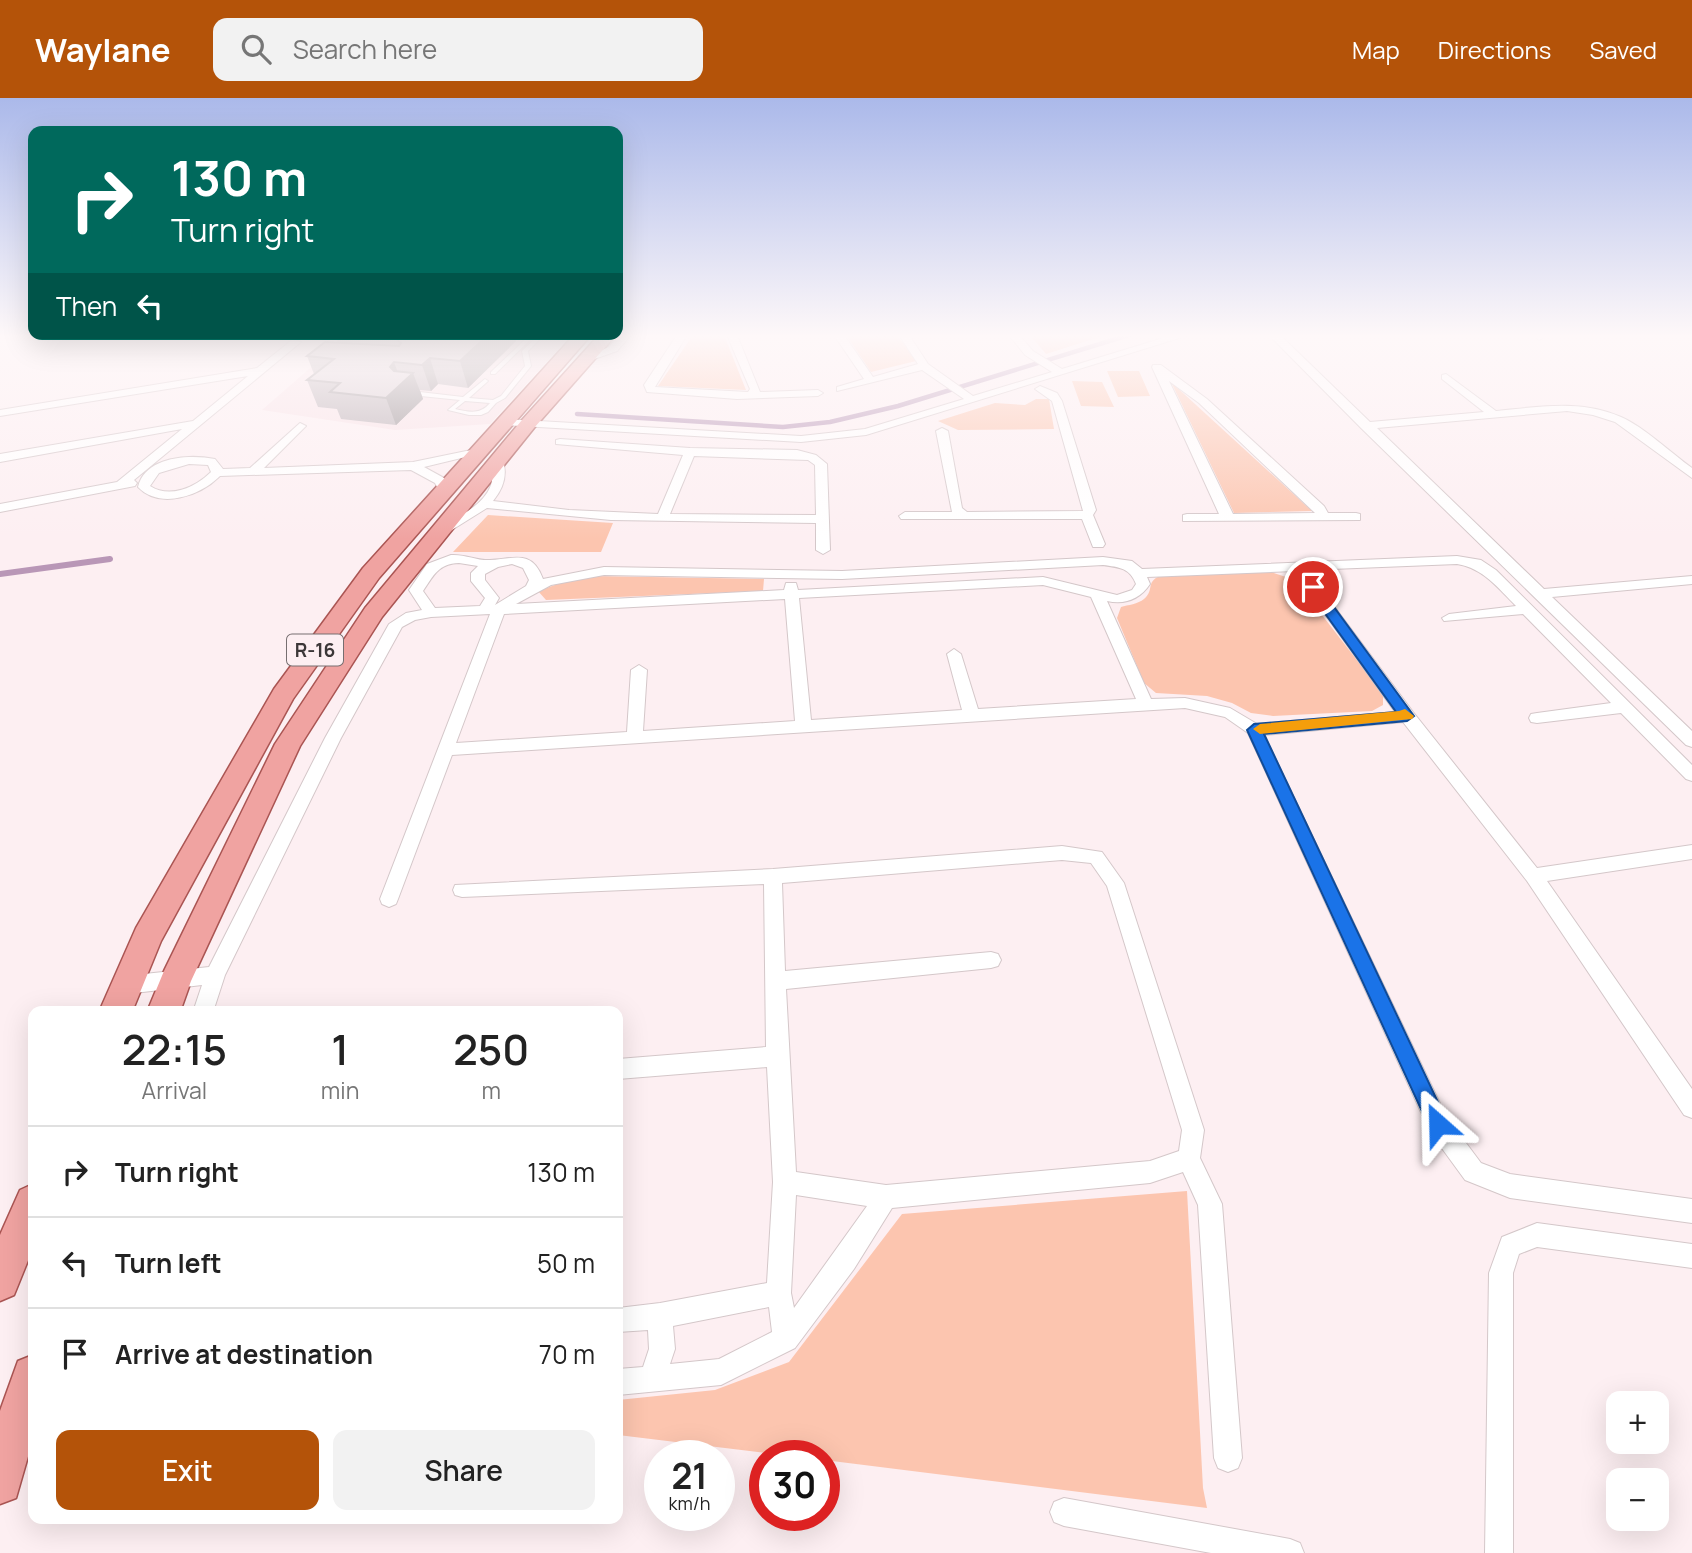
<!DOCTYPE html>
<meta charset="utf-8">
<style>
:root{--surface:#fff;--page:#f2f2f2;--text:#222;--muted:#767676;--line:#e0e0e0;--accent:#b45309}
body{margin:0;font-family:Manrope,sans-serif;background:var(--page);color:var(--text);height:100vh;display:flex;flex-direction:column;font-size:26px;white-space:nowrap}
*{box-sizing:border-box;margin:0}
p{font-size:23px;color:var(--muted)}
.icon{flex:none;width:38px;height:38px;fill:none;stroke:currentColor;stroke-width:2;stroke-linecap:round;stroke-linejoin:round}
.map{position:relative;flex:1;overflow:hidden}
.details{position:absolute;left:28px;top:908px;width:595px;height:518px;display:flex;flex-direction:column;background:var(--surface);border-radius:14px;box-shadow:0 7px 28px #0002}
.details>*{flex:none}
.guide{position:absolute;left:28px;top:28px;width:595px;height:214px;border-radius:14px;box-shadow:0 7px 28px #0002;background:#00695c;color:#fff;overflow:hidden}
.controls{position:absolute;left:1606px;top:1293px;display:grid;gap:14px}
.controls a{display:grid;place-items:center;width:63px;height:63px;border-radius:14px;background:var(--surface);box-shadow:0 7px 28px #0002;font-size:35px}
.speed{position:absolute;left:644px;top:1342px;display:flex;gap:14px;font-size:35px;font-weight:700;text-align:center}
.speed>*{display:grid;place-content:center;width:91px;height:91px;border-radius:50%;background:var(--surface);box-shadow:0 7px 28px #0002;line-height:1}
.speed small{font-size:18px;font-weight:400}
.speed .limit{border:10px solid #d22;background:#fff;color:#111}
.pin{position:absolute;display:grid;place-items:center;width:60px;height:60px;color:#fff;margin:-30px;border:4px solid #fff;border-radius:50%;box-shadow:0 2px 7px #0007}
.me{position:absolute;width:77px;margin:-38px;rotate:335deg;stroke-linejoin:round;filter:drop-shadow(0 0 5px #0008)}
.turn{display:flex;align-items:center;gap:24px;height:147px;padding:0 28px;font-size:32px}
.turn .icon{width:91px;height:91px;stroke-width:2.5}
.turn b{display:block;font-size:49px;line-height:60px}
.then{display:flex;align-items:center;height:66px;padding:0 28px;background:#0003;gap:14px;font-size:26px}
.eta{display:flex;justify-content:space-evenly;align-items:center;height:119px;text-align:center}
.eta b{font-size:42px;font-weight:600;line-height:49px}
.button{display:flex;gap:14px;margin-top:auto;padding:14px 28px}
.button a{flex:1;height:80px;border-radius:14px;background:var(--accent);color:#fff;font-size:28px;font-weight:600;line-height:80px;text-align:center}
.button a+a{background:var(--page);color:var(--text)}
ul{padding:0;list-style:none}
li{display:flex;align-items:center;gap:21px;height:91px;padding:0 28px;border-top:2px solid var(--line)}
li div{flex:1}
li b{display:block;font-size:26px}
li em{font-style:normal}
header{display:flex;align-items:center;gap:42px;box-sizing:border-box;height:98px;padding:0 35px;background:var(--accent);color:#fff}
header strong{font-size:33px}
nav{display:flex;gap:38px;margin-inline-start:auto;font-size:24px}
.search{width:490px;height:63px;background:var(--page);display:flex;align-items:center;gap:18px;box-sizing:border-box;padding:0 24px;border-radius:14px;color:var(--muted);font-size:26px}
.map>svg:first-child{display:block}
</style>
<header>
<strong>Waylane</strong>
<div class="search"><svg class="icon" aria-label="search" viewBox="0 0 24 24"><circle cx="10" cy="10" r="6"/><path d="M15 15l6 6"/></svg>Search here</div>
<nav><a>Map</a><a>Directions</a><a>Saved</a></nav>
</header>
<div class="map">
<svg width="1692" height="1455" viewBox="0 0 1692 1455">
<rect width="100%" height="100%" fill="#fdeff2"/>
<path fill="#f8e1e6" d="M348 237H571L490 326 395 332 262 312Z"/>
<path fill="#fcc5af" d="M693 237H724L746 292 658 288Z
M846 237H897L916 263 871 274Z
M1030 237H1106L1046 256Z
M1107 273H1139L1150 298 1118 299Z
M1072 283 1102 284 1114 309 1081 308Z
M1171 284 1312 413 1234 415Z
M1036 301H1049L1054 331 958 332 938 323 995 305 1025 307Z
M488 417 613 425 601 454H453Z
M1268 473 1295 482 1383 596V607L1372 613 1273 618 1251 615 1232 605 1207 598 1156 595 1144 585 1117 520 1121 509C1128 507 1138 506 1144 501 1156 491 1143 483 1165 476Z
M593 478 764 481 763 493 546 502 538 493 569 482Z
M1187 1093 1203 1390 1207 1410 824 1362V1358H791L618 1337V1302L715 1292 789 1264 902 1116Z"/>
<g fill="none" stroke-linecap="round" stroke-linejoin="round">
<path stroke="#b997b7" stroke-width="4.5" d="M577 316 783 329 830 324 898 308 1129 237"/>
<path stroke="#b997b7" stroke-width="6" d="M0 476 110 461"/>
<g stroke="#d4c7c9" stroke-width="2">
<path id="service" d="M530 237H535L495 276H491V274Z
M539 237H544L528 253 531 268 505 300 496 305 488 314 481 317H469L448 312 460 302 411 297 408 295 411 293 463 299 485 281 488 283 487 284 469 300 493 302 501 298 525 268 522 253ZM465 303 490 305C480 317 469 314 455 311Z"/>
</g>
<g stroke="#d4c7c9" stroke-width="2">
<path id="minor" d="M620 237H631L617 253 586 264 581 261 609 249Z
M677 237H687L655 289 748 294 750 291 727 237H737L760 294 818 292 823 295 818 298 737 301 647 294 644 287Z
M834 237H844L873 279 918 266 899 237H909L928 266 973 298 1052 274 1025 257 1009 237H1019L1033 253 1062 271 1173 237H1189L866 337 801 344 504 327 498 324 504 321 801 338 865 331 964 301 922 272 837 293V289L864 281Z
M1269 237H1280L1370 324 1484 314 1442 281V277L1446 276 1496 313C1538 309 1581 301 1621 319 1644 329 1671 355 1692 370V380L1615 324 1593 317 1567 313 1377 330 1544 491 1692 478V486L1552 499 1692 633V649L1686 647 1361 330Z
M1531 237H1543L1544 239 1539 242Z
M292 242 301 244 134 382 137 385 135 388 0 414V406L117 384 182 331 0 364V356L193 323 248 278 0 318V312L257 270Z
M1153 267H1161L1207 301 1324 408 1328 415H1356L1360 416V422L1183 423V417L1187 416H1219L1152 269ZM1169 283 1199 305 1315 415 1233 416Z
M1040 288 1057 295 1062 303 1096 412 1093 417 1105 446 1103 449H1093L1082 421H901L899 418 905 414H952L936 333 942 330 948 333 962 410 967 414 1083 413 1052 303 1035 291Z
M300 325 306 328 264 370 413 364 476 351 482 355 424 369 444 380 450 392 444 396 440 395 435 385 411 372 220 378C200 398 160 412 138 389 145 358 190 356 215 361L223 371 250 370ZM189 366 208 367 211 374C196 389 170 401 150 388L159 375Z
M560 341 690 350 797 352 816 357 827 366 830 452 823 456 816 452V425L611 422 487 410 447 435H437V429C456 420 483 409 491 387 494 378 491 368 494 359H502C508 375 504 390 493 403L569 412 658 416 683 357 556 346V342ZM694 358 808 362 815 367 816 417 670 416Z
M451 457C465 456 478 463 490 462 514 461 532 451 543 481L604 469 842 473 1103 459 1132 463 1142 471 1457 458 1481 462 1496 472 1692 667V683L1686 681 1621 615 1537 625 1531 624 1529 620 1531 616 1537 615 1611 605 1523 516 1444 523 1442 520 1449 516 1516 508C1498 490 1483 470 1457 466L1307 472 1413 614 1537 770 1692 747V761L1547 783 1692 991V1020L1684 1017 1527 783 1403 624 1264 637 1446 1018 1481 1065 1510 1076 1692 1101V1125L1510 1100 1465 1082 1430 1034 1248 635 1225 619 1185 610 452 657 398 801 396 806 389 809 382 806 380 801 490 516 431 519 415 522 402 529 341 640 225 877 213 914H193L202 887 126 896 119 893 116 887 119 881 126 878 209 869 325 640 389 526 406 515 422 512 409 492 427 466ZM459 465 478 468 471 475V483L485 500 480 508 435 510 423 493C434 477 438 466 459 465ZM512 466 523 470 529 482 526 488 495 507 499 500 485 482V476L498 469ZM1103 467C1119 469 1130 470 1136 486L1132 492 1117 497 1043 479 798 492 796 485H786L784 492 516 506 551 487 604 477 842 481ZM1294 473 1395 614 1257 626 1230 610 1185 600 1151 601 1107 503C1125 507 1140 501 1150 486L1147 479ZM1043 487 1091 499 1136 601 978 611 961 556 954 551 947 556 962 612 811 622 799 500ZM785 501 795 623 643 633 647 572 639 567 631 572 627 634 456 645 504 516Z
M1062 748 1102 754 1124 785 1204 1032 1200 1060 1222 1106 1242 1360 1238 1370 1228 1374 1218 1370 1214 1360 1198 1107 1183 1074 1150 1085 892 1110 854 1171 795 1250 721 1287 618 1297V1271L643 1269 649 1251 648 1232 618 1234V1210L660 1205 767 1185 773 1084 767 969 618 981V961L766 949 764 786 462 799 455 797 453 792 455 787 773 771ZM1062 762 1091 765 1107 788 1182 1032 1179 1053 1150 1063 886 1087 796 1074 786 891 991 870 998 868 1001 862 998 856 991 854 785 873 782 785ZM796 1097 867 1108 794 1210 791 1195ZM769 1209 772 1234 719 1261 670 1266 675 1251 673 1228Z
M1537 1125 1692 1146V1170L1537 1149 1519 1156 1513 1175V1455H1485L1489 1175 1502 1139Z
M1064 1400 1290 1441 1300 1445 1304 1455H1211L1064 1428 1054 1424 1050 1414 1054 1404Z"/>
</g>
<g stroke="#aa5553" stroke-width="3">
<path id="primary" d="M574 237H591L379 480 293 601 161 843 132 914H99L136 830 274 591 363 470Z
M599 237H616L534 330 382 519 300 648 191 883 180 914H147L164 873 275 646 365 510 522 322Z
M33 1086V1150L14 1197 0 1203V1137L20 1092Z
M33 1257V1341L16 1400 0 1406V1313L18 1263Z"/>
</g>
<use href="#service" fill="#fff" fill-rule="evenodd"/>
<use href="#minor" fill="#fff" fill-rule="evenodd"/>
<use href="#primary" fill="#f0a3a1" fill-rule="evenodd"/>
</g>
<path fill="#b4a9af" d="M335 237H515L516 243 468 290 438 286 431 293 420 292 423 301 396 327 341 321 337 311 318 309 307 282 314 276 307 258 338 245Z"/>
<path fill="#928a8e" d="M488 237H515L516 243 468 290 460 263Z
M430 260 438 286 431 293 422 267Z
M394 264 402 286 413 275 423 301 396 327 386 300 390 269Z"/>
<path fill="#d1c5cb" stroke="#928a8e" stroke-width="2" d="M338 237H488L460 263 430 260 422 267 394 264 390 269 394 273 413 275 386 300 330 294 340 285 307 282 334 261 307 258 325 244 399 248 401 245 395 240Z"/>
<linearGradient id="sky" x2="0" y2="1"><stop stop-color="#abb9ea"/><stop offset="0.54" stop-color="#fef8f9"/><stop offset="1" stop-color="#fef8f9" stop-opacity="0"/></linearGradient>
<rect width="1692" height="441" fill="url(#sky)"/>
<path fill="#1a73e8" stroke="#114b97" stroke-width="2" d="M1313 485 1317 486 1414 618 1407 623 1264 636 1445 1019 1448 1026 1445 1033 1438 1036 1431 1033 1247 632 1254 626 1396 614 1306 489Z"/>
<path fill="#f59e0b" d="M1405 611 1414 618 1412 621 1260 636 1253 631 1260 626 1399 613Z"/>
<g text-anchor="middle" stroke-width="5" stroke-linejoin="round" paint-order="stroke">
<rect fill="#fdeff2" stroke="#766e70" stroke-width="2" x="287" y="536.5" width="56" height="31" rx="5"/>
<g font-size="19" font-weight="bold" fill="#3c3738">
<text x="315" y="559">R-16</text>
</g>
</g>
</svg>
<div class="controls">
<a>+</a>
<a>−</a>
</div>
<div class="speed"><div>21<small>km/h</small></div><div class="limit">30</div></div>
<div class="pin" style="left:1313px;top:489px;background:#d93025"><svg class="icon" aria-label="arrive" viewBox="0 0 24 24"><path d="M6 21V4h12l-3 4 3 4H6"/></svg></div>
<svg class="me" style="left:1438px;top:1026px" viewBox="-20 -20 40 40"><path d="M0-17L14 15 0 8-14 15z" fill="#1a73e8" stroke="#fff" stroke-width="4"/></svg>
<div class="guide">
<div class="turn"><svg class="icon" aria-label="right" viewBox="0 0 24 24"><path d="M7 20v-9h11M14 6l5 5-5 5"/></svg><div><b>130 m</b>Turn right</div></div>
<div class="then">Then<svg class="icon" aria-label="left" viewBox="0 0 24 24"><path d="M17 20v-9H6M10 6l-5 5 5 5"/></svg></div>
</div>
<section class="details">
<div class="eta">
<div><b>22:15</b><p>Arrival</p></div>
<div><b>1</b><p>min</p></div>
<div><b>250</b><p>m</p></div>
</div>
<ul>
<li><svg class="icon" aria-label="right" viewBox="0 0 24 24"><path d="M7 20v-9h11M14 6l5 5-5 5"/></svg><div><b>Turn right</b></div><em>130 m</em></li>
<li><svg class="icon" aria-label="left" viewBox="0 0 24 24"><path d="M17 20v-9H6M10 6l-5 5 5 5"/></svg><div><b>Turn left</b></div><em>50 m</em></li>
<li><svg class="icon" aria-label="arrive" viewBox="0 0 24 24"><path d="M6 21V4h12l-3 4 3 4H6"/></svg><div><b>Arrive at destination</b></div><em>70 m</em></li>
</ul>
<div class="button"><a>Exit</a><a>Share</a></div>
</section>
</div>
